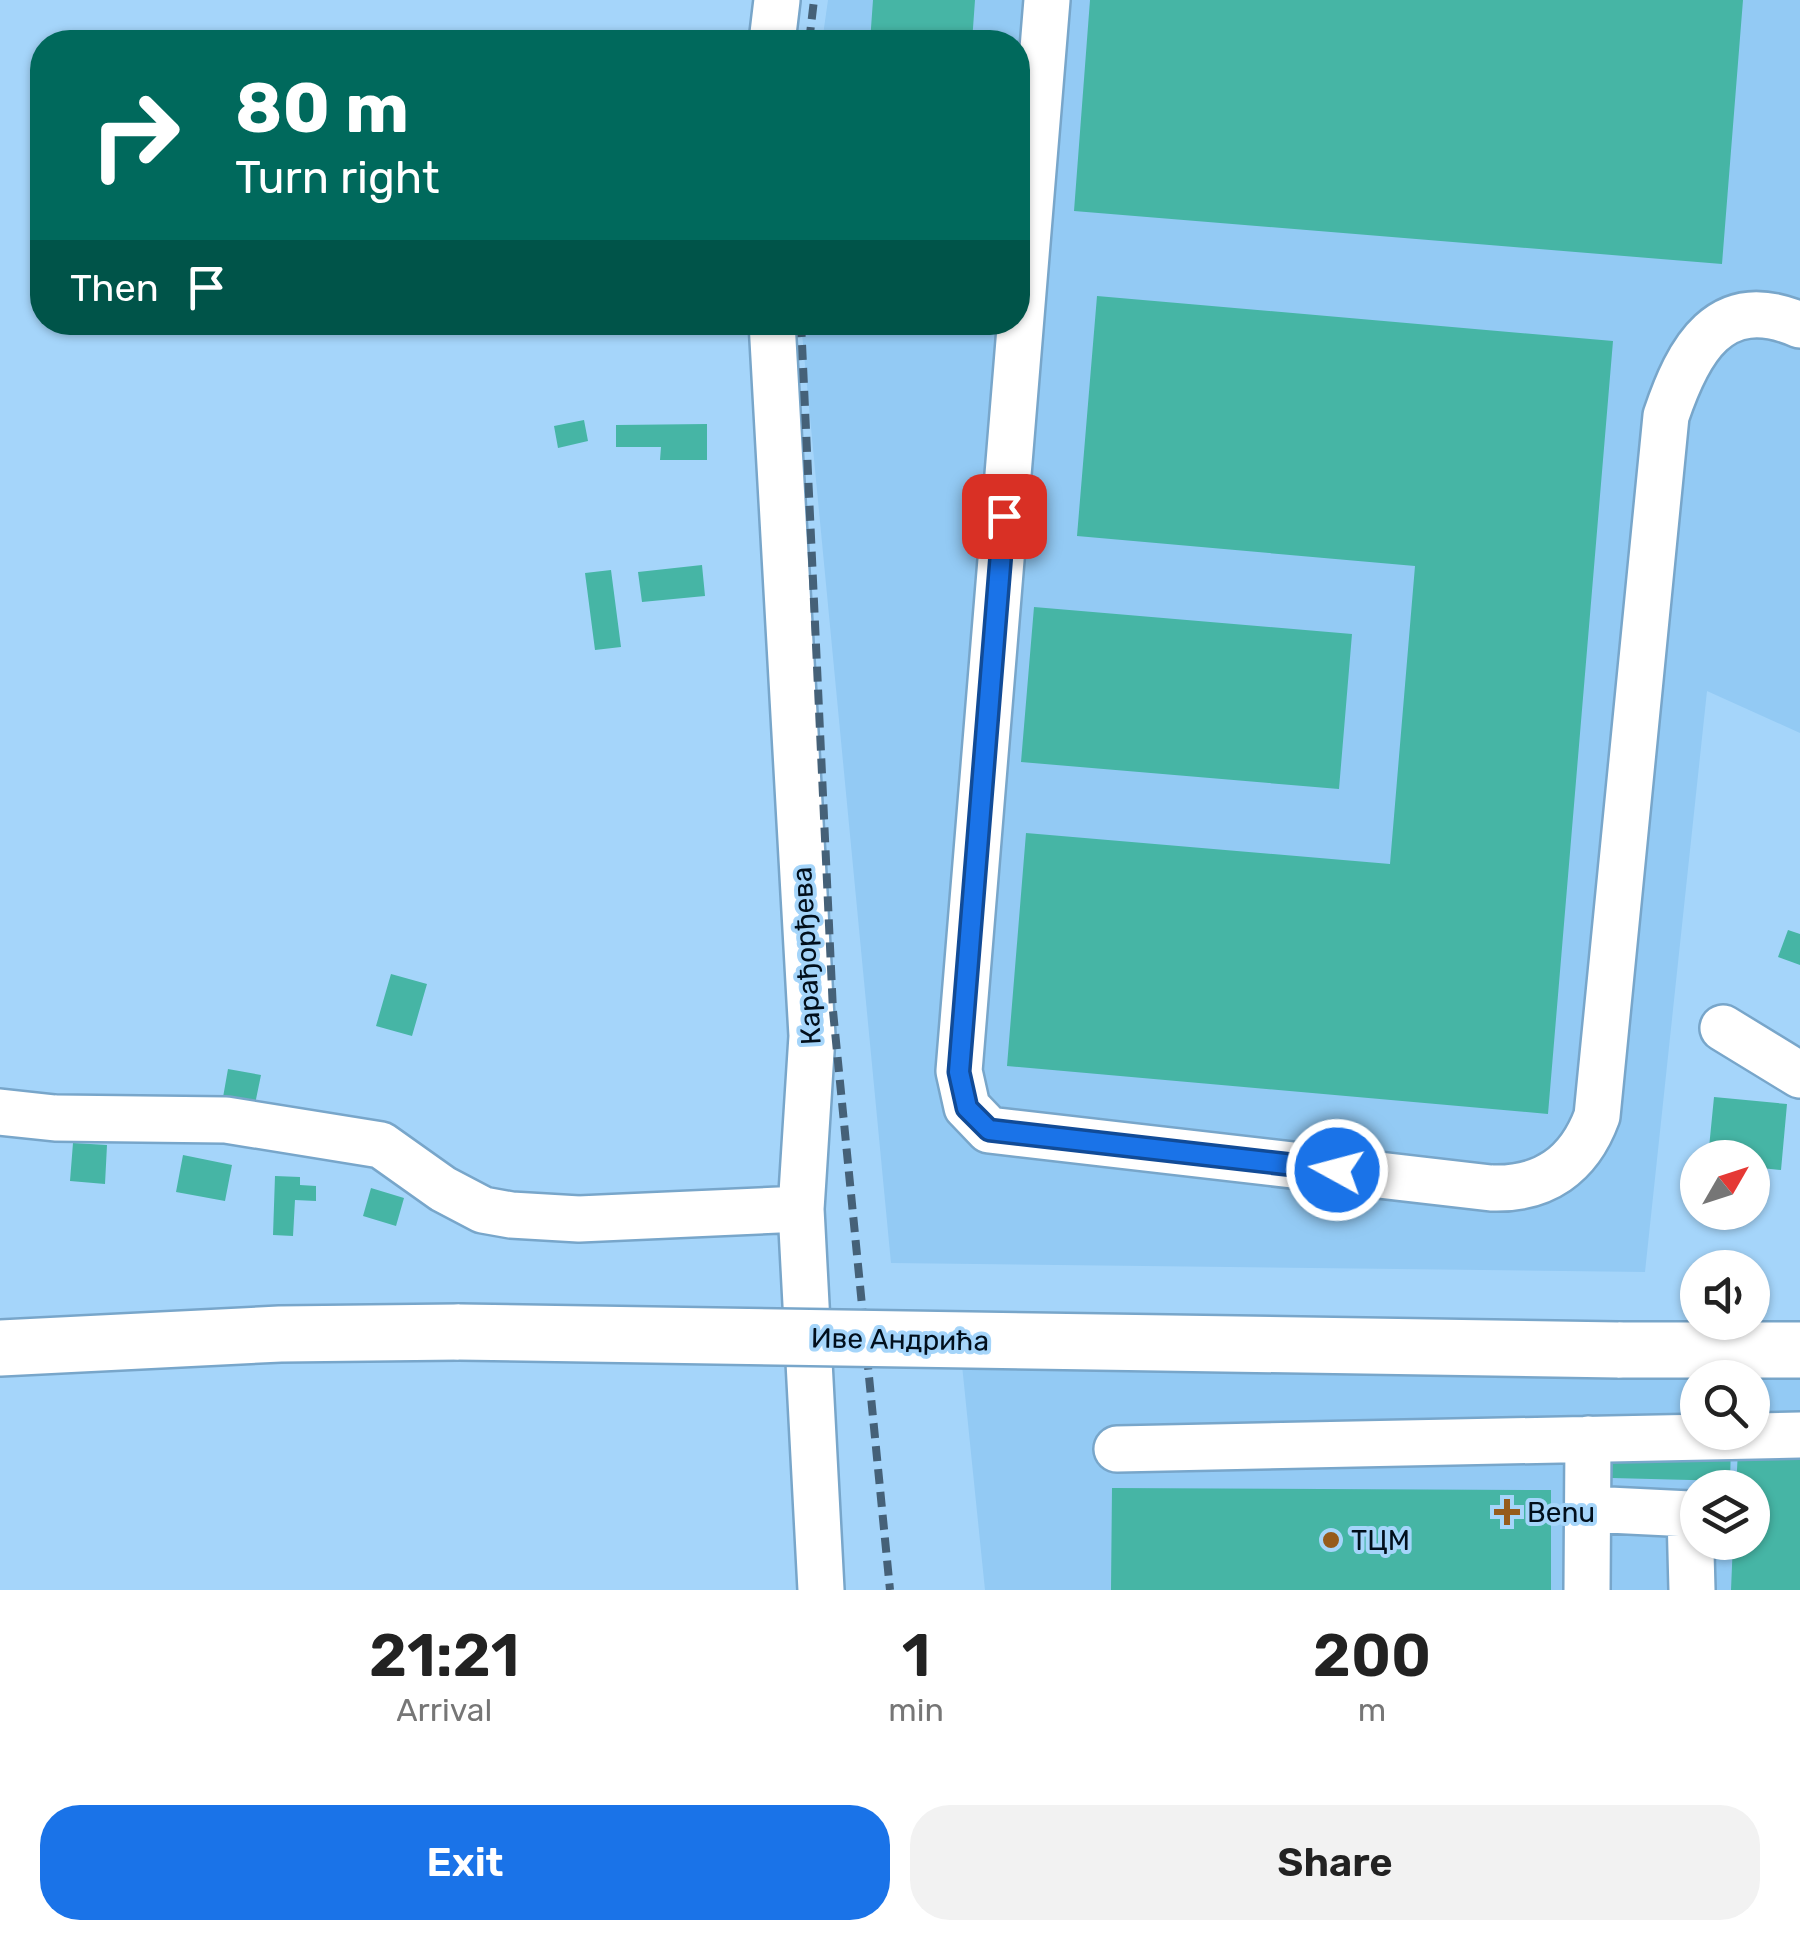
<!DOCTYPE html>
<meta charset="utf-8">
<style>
:root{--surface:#fff;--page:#f2f2f2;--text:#222;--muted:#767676;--accent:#1a73e8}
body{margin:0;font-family:Rubik,sans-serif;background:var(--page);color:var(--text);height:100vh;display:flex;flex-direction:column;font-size:38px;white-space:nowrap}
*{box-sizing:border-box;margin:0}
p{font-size:32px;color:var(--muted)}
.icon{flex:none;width:55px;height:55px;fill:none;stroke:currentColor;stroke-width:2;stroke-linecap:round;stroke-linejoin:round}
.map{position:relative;height:1590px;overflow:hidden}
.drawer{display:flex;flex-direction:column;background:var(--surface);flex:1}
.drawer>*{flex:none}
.guide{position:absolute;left:30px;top:30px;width:1000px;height:305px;border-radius:40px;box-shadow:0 2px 8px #0004;background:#00695c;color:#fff;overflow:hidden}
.needle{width:65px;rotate:51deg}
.tools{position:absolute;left:1680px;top:1140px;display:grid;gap:20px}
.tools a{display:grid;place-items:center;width:90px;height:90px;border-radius:50%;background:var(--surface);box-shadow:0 2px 8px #0004;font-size:50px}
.pin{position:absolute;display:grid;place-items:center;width:85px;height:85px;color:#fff;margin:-42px;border-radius:20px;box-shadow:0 5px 15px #0006}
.me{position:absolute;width:110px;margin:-55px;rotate:277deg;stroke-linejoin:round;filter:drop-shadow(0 0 8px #0008)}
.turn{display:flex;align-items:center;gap:35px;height:210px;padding:0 40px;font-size:45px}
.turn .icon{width:130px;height:130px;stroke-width:2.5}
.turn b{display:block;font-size:70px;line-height:85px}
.then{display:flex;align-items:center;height:95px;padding:0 40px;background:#0003;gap:20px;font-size:38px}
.eta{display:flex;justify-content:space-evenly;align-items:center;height:170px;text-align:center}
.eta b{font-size:60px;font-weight:600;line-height:70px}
.primary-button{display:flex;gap:20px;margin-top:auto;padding:20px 40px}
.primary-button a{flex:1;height:115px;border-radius:40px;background:var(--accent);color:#fff;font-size:40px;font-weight:600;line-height:115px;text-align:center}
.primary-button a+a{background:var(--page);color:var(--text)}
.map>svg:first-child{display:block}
</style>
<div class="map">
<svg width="1800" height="1590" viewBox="0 0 1800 1590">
<rect width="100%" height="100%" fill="#a5d5fa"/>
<path fill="#93caf4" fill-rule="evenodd" d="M828 0H1800V733L1707 691 1645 1272 891 1263 801 323 1018 322V42H822Z
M962 1365 1800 1367V1590H985ZM1698 1378H1752V1432H1698ZM1698 1488H1752V1542H1698Z"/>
<path fill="#46b5a5" d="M873 0H975L972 42H870Z
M1090 0H1743L1722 264 1074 211Z
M1097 296 1613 341 1548 1114 1007 1066 1026 833 1390 864 1415 566 1077 536Z
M584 420 588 441 558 448 554 426Z
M707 424V460H660L661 447H616V425Z
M702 565 705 596 642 602 638 572Z
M611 570 621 647 595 650 585 573Z
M1034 607 1352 634 1339 789 1021 762Z
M1788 930 1800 934V965L1778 957Z
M391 974 427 984 412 1036 376 1026Z
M228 1069 261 1075 254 1109 222 1103Z
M1714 1097 1787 1104 1781 1170 1752 1167V1158H1708Z
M73 1143 107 1145 105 1184 70 1181Z
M183 1155 232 1165 225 1201 176 1192Z
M275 1176 300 1177V1185L316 1186V1201L295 1200 293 1236 273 1235Z
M371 1188 404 1198 396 1226 363 1216Z
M1613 1442 1731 1445 1730 1481 1612 1478Z
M1800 1449V1590H1731L1733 1542H1752V1488H1736L1738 1451Z
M1112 1488 1551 1490V1590H1111Z"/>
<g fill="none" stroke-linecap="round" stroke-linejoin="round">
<g stroke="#78a6ca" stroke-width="50">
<path id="minor" d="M1047 0 959 1071 967 1107 989 1130 1491 1188C1544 1190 1579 1165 1597 1116L1666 416C1688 351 1719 290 1800 325
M772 42 777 0
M772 322 812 1036 801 1209 821 1590
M1723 1028 1800 1075
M0 1112 55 1118 226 1120 381 1145 443 1189 483 1210 511 1215 579 1219 801 1209
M1117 1449 1800 1435
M1588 1509 1690 1514 1692 1590
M1587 1590 1588 1439"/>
</g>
<g stroke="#78a6ca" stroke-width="60">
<path id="major" d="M0 1348 280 1334 459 1332
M1618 1350H1800"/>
</g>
<use href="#minor" stroke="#fff" stroke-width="45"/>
<use href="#major" stroke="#fff" stroke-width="55"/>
<path stroke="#456178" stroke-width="8" stroke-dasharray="15 8" stroke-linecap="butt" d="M809 42 814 0
M801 322 833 1011 890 1590"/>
<g stroke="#78a6ca" stroke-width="60" stroke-linecap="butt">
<path id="major-bridge" d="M459 1332 1618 1350"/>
</g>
<use href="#major-bridge" stroke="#fff" stroke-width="55"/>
</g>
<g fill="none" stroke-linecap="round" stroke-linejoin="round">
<g stroke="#114b97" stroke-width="25">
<path id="route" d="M1004 516 959 1072 967 1108 989 1130 1337 1170"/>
</g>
<use href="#route" stroke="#1a73e8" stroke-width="18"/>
</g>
<g fill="#965b1c" stroke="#a5d5fa" stroke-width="4">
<path d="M1502 1497h10v10h10v10h-10v10h-10v-10h-10v-10h10z"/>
<circle cx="1331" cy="1540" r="10"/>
</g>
<g text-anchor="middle" stroke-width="8" stroke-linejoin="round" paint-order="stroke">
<g font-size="28" fill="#010f1c" stroke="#a5d5fa">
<text transform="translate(806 956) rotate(-93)" y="10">Карађорђева</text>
<text transform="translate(900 1339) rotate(1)" y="10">Иве Андрића</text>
</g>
<g font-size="28" fill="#010f1c" stroke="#a5d5fa" text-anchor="start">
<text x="1527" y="1522">Benu</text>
<text x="1351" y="1550">ТЦМ</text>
</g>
</g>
</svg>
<div class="tools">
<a><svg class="needle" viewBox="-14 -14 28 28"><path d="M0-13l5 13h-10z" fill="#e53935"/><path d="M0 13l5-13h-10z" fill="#767676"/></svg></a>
<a><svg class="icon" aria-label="sound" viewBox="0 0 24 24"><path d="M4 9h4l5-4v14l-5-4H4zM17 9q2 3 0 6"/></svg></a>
<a><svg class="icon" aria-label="search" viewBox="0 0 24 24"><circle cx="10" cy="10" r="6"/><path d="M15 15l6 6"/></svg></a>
<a><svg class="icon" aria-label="layers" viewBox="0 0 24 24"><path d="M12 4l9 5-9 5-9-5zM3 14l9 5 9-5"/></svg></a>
</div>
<div class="pin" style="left:1004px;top:516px;background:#d93025"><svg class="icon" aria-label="arrive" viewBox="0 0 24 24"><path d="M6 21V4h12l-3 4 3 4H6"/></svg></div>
<svg class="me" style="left:1337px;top:1170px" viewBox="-20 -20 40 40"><circle r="17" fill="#1a73e8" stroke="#fff" stroke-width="3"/><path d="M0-11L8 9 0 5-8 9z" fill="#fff"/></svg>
<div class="guide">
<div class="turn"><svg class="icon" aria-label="right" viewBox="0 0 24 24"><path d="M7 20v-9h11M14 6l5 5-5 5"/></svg><div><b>80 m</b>Turn right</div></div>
<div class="then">Then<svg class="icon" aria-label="arrive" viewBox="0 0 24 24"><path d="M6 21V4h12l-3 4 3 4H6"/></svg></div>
</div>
</div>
<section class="drawer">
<div class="eta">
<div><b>21:21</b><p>Arrival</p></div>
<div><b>1</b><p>min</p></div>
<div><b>200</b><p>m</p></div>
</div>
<div class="primary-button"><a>Exit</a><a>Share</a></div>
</section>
